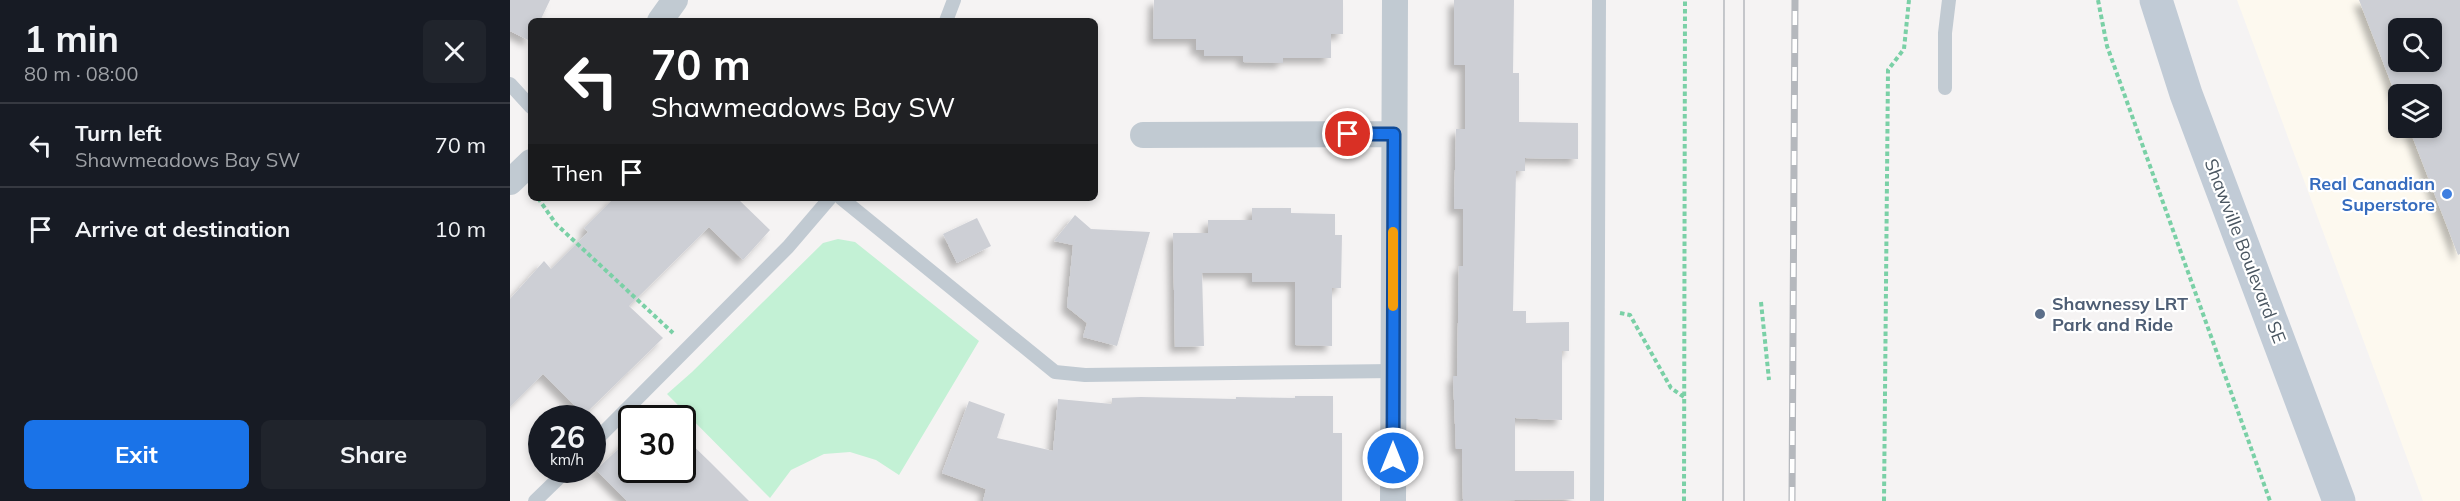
<!DOCTYPE html>
<meta charset="utf-8">
<style>
:root{--surface:#171b24;--page:#20242c;--text:#f1f3f6;--muted:#9ea1a6;--line:#363941;--accent:#1a73e8}
body{margin:0;font-family:Mulish,sans-serif;background:var(--page);color:var(--text);height:100vh;display:flex;flex-direction:column;font-size:22px;white-space:nowrap}
*{box-sizing:border-box;margin:0}
p{font-size:20px;color:var(--muted)}
.icon{flex:none;width:33px;height:33px;fill:none;stroke:currentColor;stroke-width:2;stroke-linecap:round;stroke-linejoin:round}
.map{position:relative;flex:1;overflow:hidden}
.drawer{display:flex;flex-direction:column;background:var(--surface);width:510px}
.drawer>*{flex:none}
.hud{position:absolute;left:18px;top:18px;width:570px;height:183px;border-radius:9px;box-shadow:0 3px 9px #0003;background:#202124;color:#fff;overflow:hidden}
.fabs{position:absolute;left:1878px;top:18px;display:grid;gap:12px}
.fabs a{display:grid;place-items:center;width:54px;height:54px;border-radius:9px;background:var(--surface);box-shadow:0 3px 9px #0003;font-size:30px}
.speed{position:absolute;left:18px;top:405px;display:flex;gap:12px;font-size:30px;font-weight:700;text-align:center}
.speed>*{display:grid;place-content:center;width:78px;height:78px;border-radius:50%;background:var(--surface);box-shadow:0 3px 9px #0003;line-height:1}
.speed small{font-size:15px;font-weight:400}
.speed .limit{border:3px solid #111;border-radius:9px;background:#fff;color:#111}
.pin{position:absolute;display:grid;place-items:center;width:51px;height:51px;color:#fff;margin:-26px;border:3px solid #fff;border-radius:50%;box-shadow:0 2px 6px #0007}
.me{position:absolute;width:66px;margin:-33px;rotate:0deg;stroke-linejoin:round;filter:drop-shadow(0 0 4px #0008)}
.turn{display:flex;align-items:center;gap:21px;height:126px;padding:0 24px;font-size:27px}
.turn .icon{width:78px;height:78px;stroke-width:2.5}
.turn b{display:block;font-size:42px;line-height:51px}
.then{display:flex;align-items:center;height:57px;padding:0 24px;background:#0003;gap:12px;font-size:22px}
.round{display:grid;place-items:center;flex:none;width:63px;height:63px;border-radius:9px;background:var(--page)}
.summary{display:flex;align-items:center;justify-content:space-between;height:102px;padding:0 24px}
h1{font-size:36px;font-weight:700;line-height:45px}
.primary-button{display:flex;gap:12px;margin-top:auto;padding:12px 24px}
.primary-button a{flex:1;height:69px;border-radius:9px;background:var(--accent);color:#fff;font-size:24px;font-weight:700;line-height:69px;text-align:center}
.primary-button a+a{background:var(--page);color:var(--text)}
ul{padding:0;list-style:none}
li{display:flex;align-items:center;gap:18px;height:84px;padding:0 24px;border-top:2px solid var(--line)}
li div{flex:1}
li b{display:block;font-size:22px}
li em{font-style:normal}
main{display:flex;flex:1;min-height:0}
.map>svg:first-child{display:block}
</style>
<main>
<section class="drawer">
<div class="summary"><div><h1>1 min</h1><p>80 m · 08:00</p></div><a class="round"><svg class="icon" aria-label="close" viewBox="0 0 24 24"><path d="M6 6l12 12M18 6L6 18"/></svg></a></div>
<ul>
<li><svg class="icon" aria-label="left" viewBox="0 0 24 24"><path d="M17 20v-9H6M10 6l-5 5 5 5"/></svg><div><b>Turn left</b><p>Shawmeadows Bay SW</p></div><em>70 m</em></li>
<li><svg class="icon" aria-label="arrive" viewBox="0 0 24 24"><path d="M6 21V4h12l-3 4 3 4H6"/></svg><div><b>Arrive at destination</b></div><em>10 m</em></li>
</ul>
<div class="primary-button"><a>Exit</a><a>Share</a></div>
</section>
<div class="map">
<svg width="1950" height="501" viewBox="0 0 1950 501">
<defs>
<filter id="shadow"><feDropShadow dx="-5.5" dy="5.5" stdDeviation="3" flood-color="#0004"/></filter>
</defs>
<rect width="100%" height="100%" fill="#f5f3f3"/>
<path fill="#fdf9ef" fill-rule="evenodd" d="M1727 0H1950V501H1913ZM1888 28H1922V62H1888ZM1888 94H1922V128H1888Z"/>
<path fill="#c3f1d5" d="M328 239 345 242 469 341 389 475 366 460 340 452 314 454 281 470 260 498 157 394 182 372 313 243Z"/>
<path fill="#cdcfd5" fill-rule="evenodd" filter="url(#shadow)" d="M0 0H40L30 21H21L20 41 0 31Z
M644 0H833V34H821V58H773V63L733 62V56H694V50H686V39H643Z
M944 0H1004L1003 73H1009V122L1068 123V159L1015 158V171H1006L1003 311H1016V323L1059 322V351H1052V420L1005 418V471H1064V499L953 501 952 449H946L943 376H947L949 266H953V209H944L946 129H955V65H944Z
M1849 0H1950V254L1948 255 1899 128H1922V94H1888V101ZM1888 28H1922V62H1888Z
M104 198H227L260 230 233 260 199 227 119 306 153 338 74 415 33 374 0 407V299L34 261 41 269 78 232 74 228Z
M742 208H781V213L825 214V235H832L831 288H822V346L785 345V282H742V273H692L694 346 665 347 663 233H698V220H742Z
M565 215 581 229 640 232 607 346 573 337 577 323 557 307 563 245 544 241Z
M467 218 481 246 447 263 433 234Z
M785 396H823V433H832V501H473L476 489 432 473 459 401 495 414 487 438 543 451 548 399 602 404V398L631 397 726 399V397L785 398Z
M172 435 200 462 239 501H117L86 470 122 436V470H172Z"/>
<g fill="none" stroke-linecap="round" stroke-linejoin="round">
<path stroke="#7ad0a6" stroke-width="4" stroke-dasharray="4.5 3" stroke-linecap="butt" d="M1588 0 1597 46 1760 501
M28 198 46 224 163 333
M1251 302 1259 380
M1110 313 1120 315 1161 388 1174 397
M1174 501 1175 0
M1374 501 1378 70 1394 49 1399 0"/>
<path stroke="#c1cad2" stroke-width="14" d="M436 21 444 0
M0 84 21 107
M1435 88V33L1439 0
M331 198 545 372 575 375 883 371
M82 444 278 247 320 198
M25 501 57 470
M1087 501 1089 0"/>
<path stroke="#c1cad2" stroke-width="26" d="M150 21 165 0
M633 135 884 134
M0 182 21 162
M883 501 885 0"/>
<path stroke="#c1cbd6" stroke-width="33" d="M1646 0 1676 94 1829 501"/>
<path stroke="#b5b8bd" stroke-width="1.5" d="M1234 0V501
M1213 501 1214 0"/>
<g stroke="#b5b8bd" stroke-width="7">
<path id="rail" d="M1282 501 1285 0"/>
</g>
<use href="#rail" stroke="#fff" stroke-width="4.5" stroke-dasharray="14" stroke-linecap="butt"/>
</g>
<g fill="none" stroke-linecap="round" stroke-linejoin="round">
<g stroke="#114b97" stroke-width="15">
<path id="route" d="M838 134H884L883 458"/>
</g>
<use href="#route" stroke="#1a73e8" stroke-width="10"/>
<path stroke="#f59e0b" stroke-width="10" d="M883 306V232"/>
</g>
<circle fill="#3f7fe0" stroke="#fff" stroke-width="2" cx="1937" cy="194" r="6"/>
<circle fill="#5c6f8a" stroke="#fff" stroke-width="2" cx="1530" cy="314" r="6"/>
<g text-anchor="middle" stroke-width="4.5" stroke-linejoin="round" paint-order="stroke">
<g font-size="18" font-weight="bold" fill="#366cbe" stroke="#fff" text-anchor="end">
<text x="1925" y="190">Real Canadian<tspan x="1925" dy="21">Superstore</tspan></text>
</g>
<g font-size="18" fill="#4a5661" stroke="#fff">
<text transform="translate(1735 251) rotate(69)" y="6">Shawville Boulevard SE</text>
</g>
<g font-size="18" font-weight="bold" fill="#4e5e75" stroke="#fff" text-anchor="start">
<text x="1542" y="310">Shawnessy LRT<tspan x="1542" dy="21">Park and Ride</tspan></text>
</g>
</g>
</svg>
<div class="fabs">
<a><svg class="icon" aria-label="search" viewBox="0 0 24 24"><circle cx="10" cy="10" r="6"/><path d="M15 15l6 6"/></svg></a>
<a><svg class="icon" aria-label="layers" viewBox="0 0 24 24"><path d="M12 4l9 5-9 5-9-5zM3 14l9 5 9-5"/></svg></a>
</div>
<div class="speed"><div>26<small>km/h</small></div><div class="limit">30</div></div>
<div class="pin" style="left:838px;top:134px;background:#d93025"><svg class="icon" aria-label="arrive" viewBox="0 0 24 24"><path d="M6 21V4h12l-3 4 3 4H6"/></svg></div>
<svg class="me" style="left:883px;top:458px" viewBox="-20 -20 40 40"><circle r="17" fill="#1a73e8" stroke="#fff" stroke-width="3"/><path d="M0-11L8 9 0 5-8 9z" fill="#fff"/></svg>
<div class="hud">
<div class="turn"><svg class="icon" aria-label="left" viewBox="0 0 24 24"><path d="M17 20v-9H6M10 6l-5 5 5 5"/></svg><div><b>70 m</b>Shawmeadows Bay SW</div></div>
<div class="then">Then<svg class="icon" aria-label="arrive" viewBox="0 0 24 24"><path d="M6 21V4h12l-3 4 3 4H6"/></svg></div>
</div>
</div>
</main>
